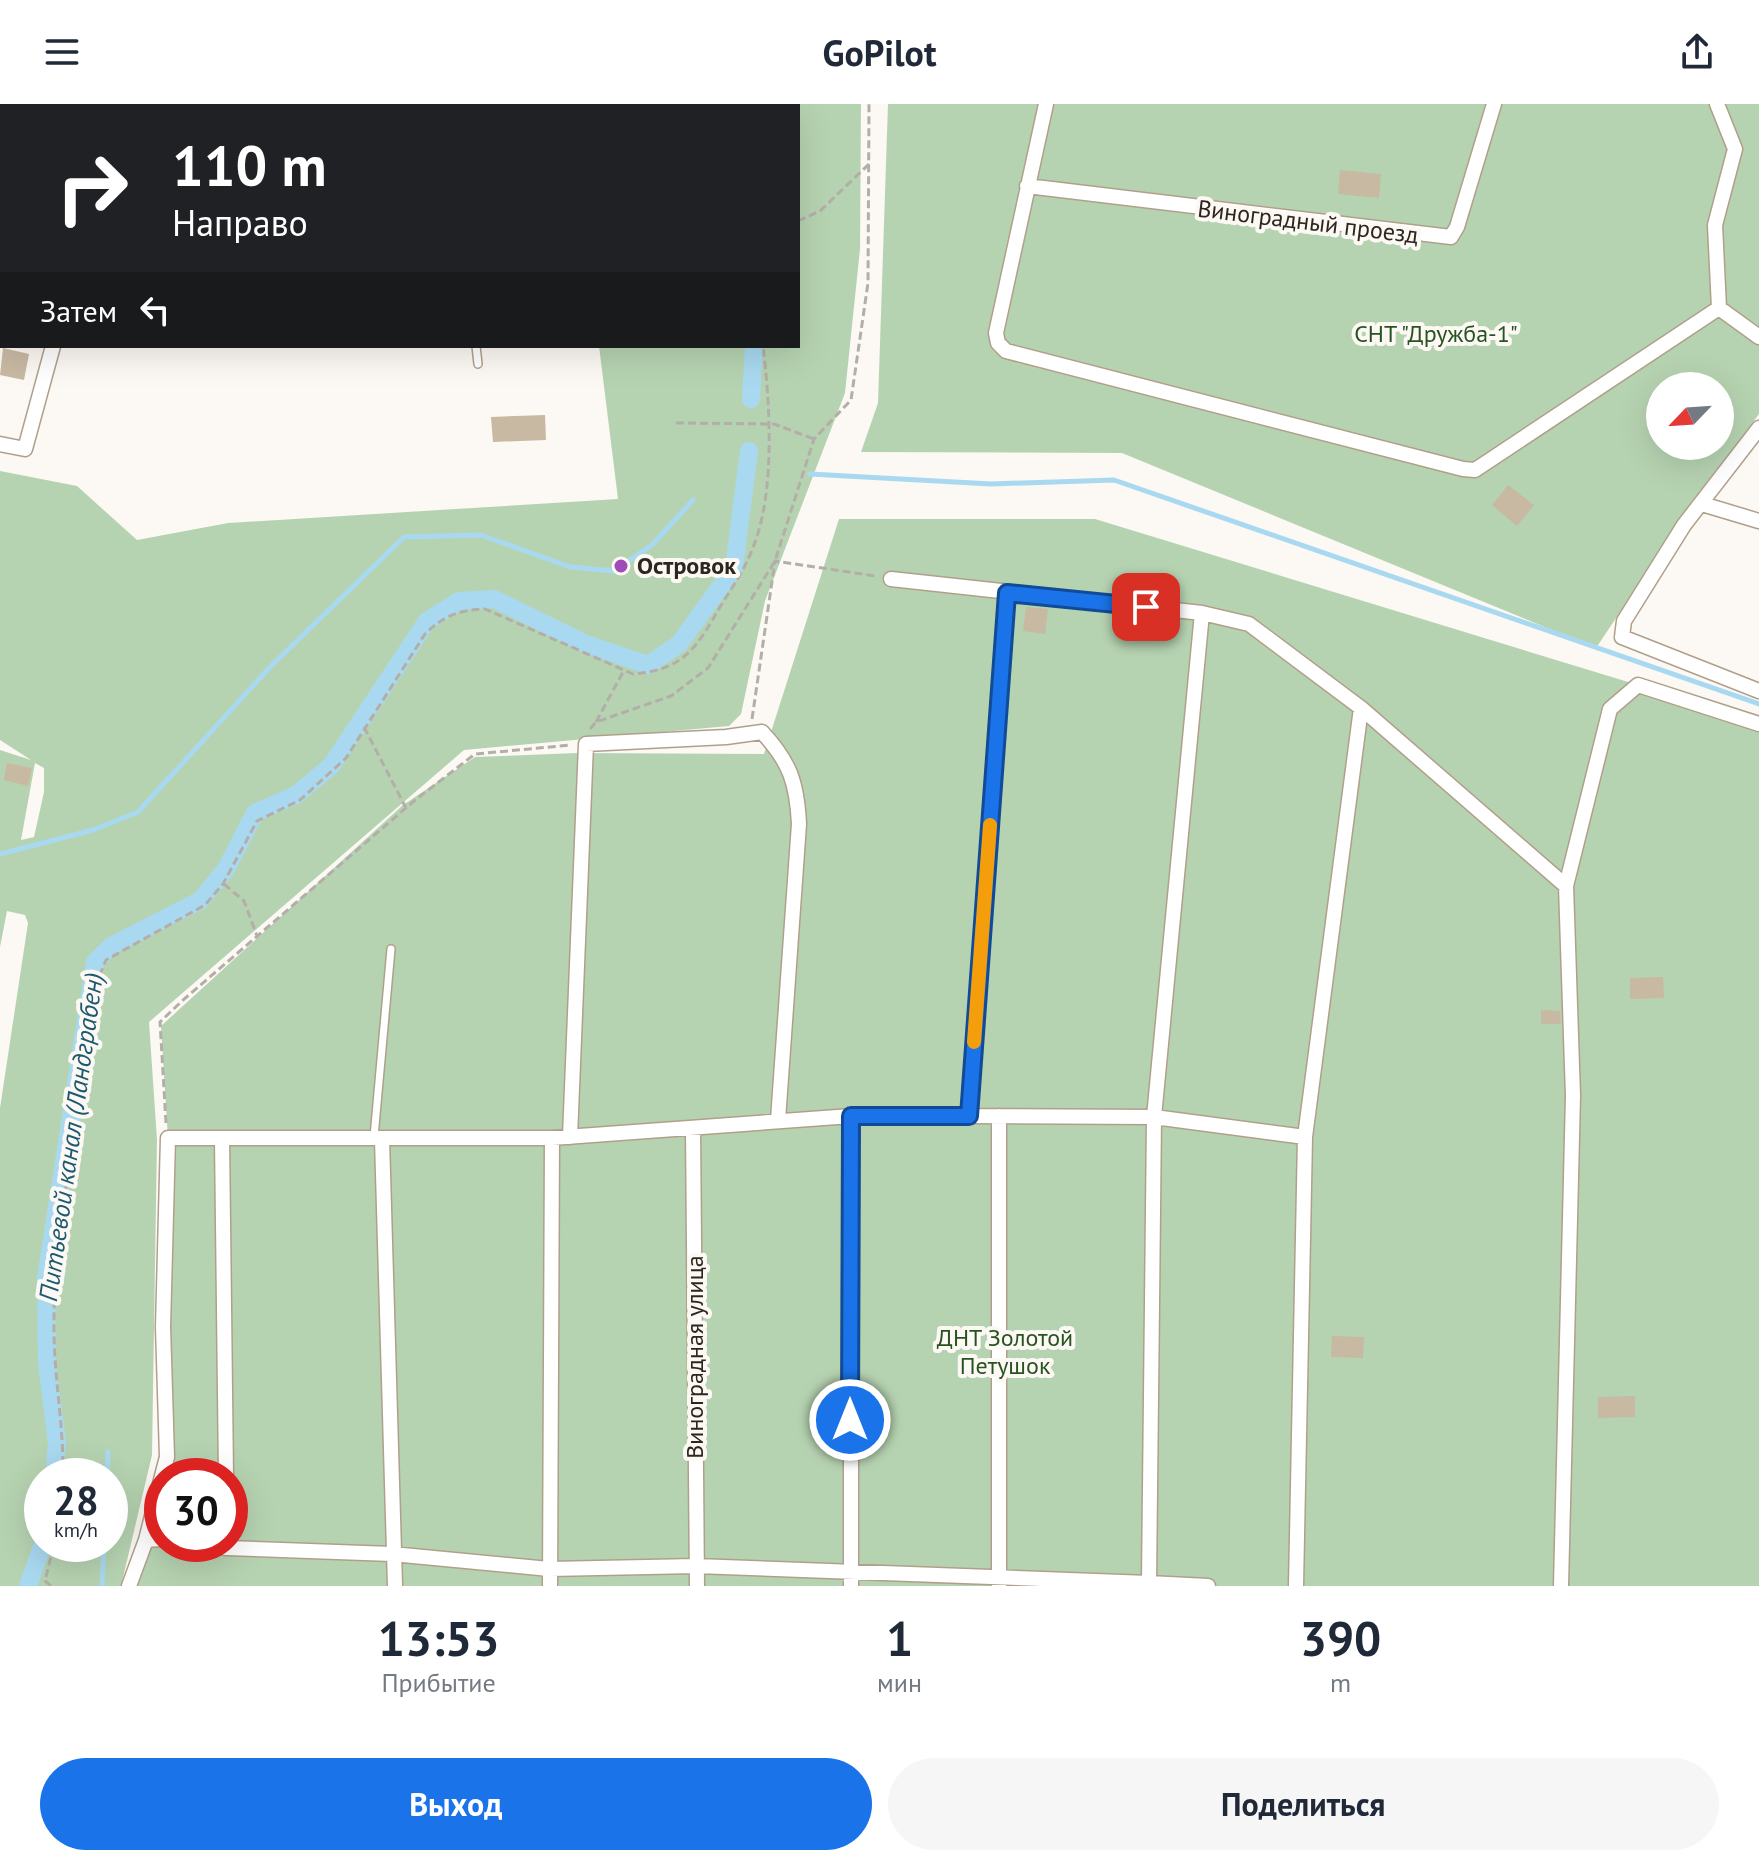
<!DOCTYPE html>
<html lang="ru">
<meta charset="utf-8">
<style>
:root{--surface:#fff;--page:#f6f6f7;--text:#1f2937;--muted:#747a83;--accent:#1a73e8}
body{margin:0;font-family:"PT Sans",sans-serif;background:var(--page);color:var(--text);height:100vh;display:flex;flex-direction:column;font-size:30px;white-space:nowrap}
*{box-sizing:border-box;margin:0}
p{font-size:26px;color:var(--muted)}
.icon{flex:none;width:44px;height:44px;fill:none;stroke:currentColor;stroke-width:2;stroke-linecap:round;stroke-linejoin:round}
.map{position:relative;height:1482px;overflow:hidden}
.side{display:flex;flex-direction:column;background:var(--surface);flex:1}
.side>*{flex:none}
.banner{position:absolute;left:0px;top:0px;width:800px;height:244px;box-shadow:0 8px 32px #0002;background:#202124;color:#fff;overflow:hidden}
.needle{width:52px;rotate:245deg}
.fabs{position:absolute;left:1646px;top:268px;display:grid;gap:16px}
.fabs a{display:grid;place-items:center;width:88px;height:88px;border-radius:50%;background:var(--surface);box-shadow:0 8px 32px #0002;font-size:40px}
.speed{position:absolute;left:24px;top:1354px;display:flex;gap:16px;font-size:40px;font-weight:700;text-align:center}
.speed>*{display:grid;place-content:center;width:104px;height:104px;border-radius:50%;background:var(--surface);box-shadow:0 8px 32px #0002;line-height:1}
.speed small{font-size:20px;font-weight:400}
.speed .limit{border:12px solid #d22;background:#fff;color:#111}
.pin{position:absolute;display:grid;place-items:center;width:68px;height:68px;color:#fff;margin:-34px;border-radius:16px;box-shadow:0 4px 12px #0006}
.me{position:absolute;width:88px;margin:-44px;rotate:0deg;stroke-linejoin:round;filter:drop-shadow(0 0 6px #0008)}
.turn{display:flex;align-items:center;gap:28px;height:168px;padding:0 40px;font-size:36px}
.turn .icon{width:104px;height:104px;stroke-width:2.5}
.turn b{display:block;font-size:56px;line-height:68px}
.then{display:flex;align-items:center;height:76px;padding:0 40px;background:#0003;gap:16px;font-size:30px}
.eta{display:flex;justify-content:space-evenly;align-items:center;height:136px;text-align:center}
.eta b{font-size:48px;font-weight:700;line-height:56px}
.action{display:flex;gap:16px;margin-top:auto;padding:16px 40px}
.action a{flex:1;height:92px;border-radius:48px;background:var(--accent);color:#fff;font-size:32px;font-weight:700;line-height:92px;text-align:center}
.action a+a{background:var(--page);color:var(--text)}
header{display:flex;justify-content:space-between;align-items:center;height:104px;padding:0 40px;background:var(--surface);font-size:36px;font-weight:700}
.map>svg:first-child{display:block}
</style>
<header><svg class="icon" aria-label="menu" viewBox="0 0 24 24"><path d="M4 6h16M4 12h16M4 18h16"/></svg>GoPilot<svg class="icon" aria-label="share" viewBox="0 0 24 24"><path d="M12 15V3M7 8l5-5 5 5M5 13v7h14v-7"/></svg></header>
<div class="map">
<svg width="1759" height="1482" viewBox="0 0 1759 1482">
<rect width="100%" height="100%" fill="#fcf8f4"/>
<path fill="#b6d3b1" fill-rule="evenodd" d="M490 0H861L860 145 845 289 765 497 741 610 729 622 464 646 149 918 157 1036 152 1351 121 1482H0V1004L28 819 25 811 7 807 0 843V646L31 656 0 636V367L77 382 137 436 228 419 618 395 599 242H798V2ZM35 659 44 664V688L34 733 21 736ZM42 1372H110V1440H42Z
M888 0H1759V310L1691 402 1596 544 1122 349 861 348 878 299ZM1660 282H1720V342H1660Z
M839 415H1095L1638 581 1759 622V1482H135L161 1352 168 1034 161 922 403 701 475 653 577 649 764 650ZM162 1372H230V1440H162Z"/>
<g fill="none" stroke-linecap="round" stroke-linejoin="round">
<path stroke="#a9d9f0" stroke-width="5" d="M810 370 991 380 1114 376 1759 600
M0 750 93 726 138 708 270 563 404 433 481 431 570 463 614 467 652 441 693 396
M107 1372 108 1348
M102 1482 104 1440"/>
<path stroke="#a9d9f0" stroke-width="18" d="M564 2V0
M751 295 754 242
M54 1372 57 1339 47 1259 46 1174 95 858 111 842 201 796 226 765 255 709 296 691 331 662 427 517 459 497 494 495 586 540 648 561 679 540 734 464 749 347
M28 1482 43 1440"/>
</g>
<path fill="#c8b9a2" d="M1340 66 1381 70 1379 94 1338 90Z
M3 244 29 250 24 276 0 271Z
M545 311 546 336 493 338 491 313Z
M1508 381 1534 401 1517 422 1492 401Z
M1026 503 1048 505 1045 530 1023 527Z
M7 659 32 664 28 682 4 676Z
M1663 873 1664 894 1630 895V874Z
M1541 906 1560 907 1561 920H1541Z
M1332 1232 1364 1233 1363 1254 1331 1253Z
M1635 1292V1313L1598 1314V1293Z"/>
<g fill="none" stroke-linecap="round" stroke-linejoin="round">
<g stroke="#b0a08b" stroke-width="10">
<path id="lane" d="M481 2 482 0
M476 242 478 260
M374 1033 391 845"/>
</g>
<g stroke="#b0a08b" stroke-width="17">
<path id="street" d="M1046 0 996 229 998 239 1006 247 1463 365 1475 366 1719 204 1759 233
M1717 0 1735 45 1715 121 1719 204
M108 2V0
M1027 82 1451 133 1457 123 1494 0
M0 96 2 97
M1759 324 1684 421 1624 517 1622 533 1759 587
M0 340 25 345 53 242
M1702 400 1759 417
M891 475 1202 509 1249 520 1361 604
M1202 509 1154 1013 1149 1479 1208 1482
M969 1012 1007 489
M693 1025 697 1482
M570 1033 586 640 726 633 762 628C790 658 797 679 799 720L778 1016
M382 1035 395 1482
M162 1372 167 1353 163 1223 168 1034H222
M226 1372 222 1034H552L851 1012H969L1154 1013 1305 1033
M146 1436 162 1372
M203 1440 227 1444
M227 1440V1444L392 1450 549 1465 696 1462 1149 1479V1482
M129 1482 146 1436 162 1435
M550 1482 552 1034
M851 1482V1012
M999 1482V1012
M1296 1482 1305 1033 1361 604 1566 782
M1561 1482 1573 992 1566 782 1610 605 1638 581 1759 620"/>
</g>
<path stroke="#b3aea8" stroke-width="3" stroke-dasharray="8 4" stroke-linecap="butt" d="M575 2 576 0
M798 117 820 107 869 60
M676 319 774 320 814 335
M752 615 775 457 875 472
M596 618 623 568
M364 623 406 704
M590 625 596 618 671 592 708 564 775 457 814 335 851 296 868 179 869 0
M224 780 244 797 257 832
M166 1019 160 918 182 897 414 697 475 650 571 641
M63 1372C64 1323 54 1275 54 1225 53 1144 70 1062 82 982 88 940 89 894 106 856L205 801 223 780 257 717 300 696 346 654 425 530C443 512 459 506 485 505L633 570C683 566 696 545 720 503 733 482 747 462 755 438 775 384 770 299 763 242
M51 1482 45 1477 54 1440"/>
<use href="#lane" stroke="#fff" stroke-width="7"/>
<use href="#street" stroke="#fff" stroke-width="14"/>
</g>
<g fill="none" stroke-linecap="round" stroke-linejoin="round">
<g stroke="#114b97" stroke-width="20">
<path id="route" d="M850 1316 851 1012H969L1007 489 1146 503"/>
</g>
<use href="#route" stroke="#1a73e8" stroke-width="14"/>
<path stroke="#f59e0b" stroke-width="14" d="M974 938 990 721"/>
</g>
<circle fill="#9f4cba" stroke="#fcf8f4" stroke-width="3" cx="621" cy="462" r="8"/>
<g text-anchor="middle" stroke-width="8" stroke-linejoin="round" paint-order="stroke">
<g font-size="24" fill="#2c261d" stroke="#fcf8f4">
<text transform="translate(1308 118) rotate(7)" y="8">Виноградный проезд</text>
<text transform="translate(695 1253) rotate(-90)" y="8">Виноградная улица</text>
</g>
<g font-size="24" fill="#295221" stroke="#fcf8f4">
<text x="1436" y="238">СНТ "Дружба-1"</text>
<text x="1005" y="1242">ДНТ Золотой<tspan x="1005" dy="28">Петушок</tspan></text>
</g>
<g font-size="24" font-weight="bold" fill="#2c261d" stroke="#fcf8f4" text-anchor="start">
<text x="637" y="470">Островок</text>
</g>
<g font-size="26" font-style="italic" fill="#1d5971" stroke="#fcf8f4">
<text transform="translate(71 1033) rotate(-82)" y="9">Питьевой канал (Ландграбен)</text>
</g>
</g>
</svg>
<div class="fabs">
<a><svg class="needle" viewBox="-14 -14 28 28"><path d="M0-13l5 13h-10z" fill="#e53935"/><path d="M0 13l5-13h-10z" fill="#747a83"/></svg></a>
</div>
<div class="speed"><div>28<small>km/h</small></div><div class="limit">30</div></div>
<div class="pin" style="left:1146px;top:503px;background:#d93025"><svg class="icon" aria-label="arrive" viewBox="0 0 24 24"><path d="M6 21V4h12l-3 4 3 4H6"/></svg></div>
<svg class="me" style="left:850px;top:1316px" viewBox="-20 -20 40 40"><circle r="17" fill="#1a73e8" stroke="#fff" stroke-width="3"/><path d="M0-11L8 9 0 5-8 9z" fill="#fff"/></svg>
<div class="banner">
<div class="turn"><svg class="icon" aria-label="right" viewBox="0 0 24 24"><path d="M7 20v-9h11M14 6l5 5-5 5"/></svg><div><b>110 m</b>Направо</div></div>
<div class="then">Затем<svg class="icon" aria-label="left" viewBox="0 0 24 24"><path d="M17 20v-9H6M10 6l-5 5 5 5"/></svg></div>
</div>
</div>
<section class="side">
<div class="eta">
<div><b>13:53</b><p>Прибытие</p></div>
<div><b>1</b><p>мин</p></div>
<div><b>390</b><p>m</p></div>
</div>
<div class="action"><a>Выход</a><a>Поделиться</a></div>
</section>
